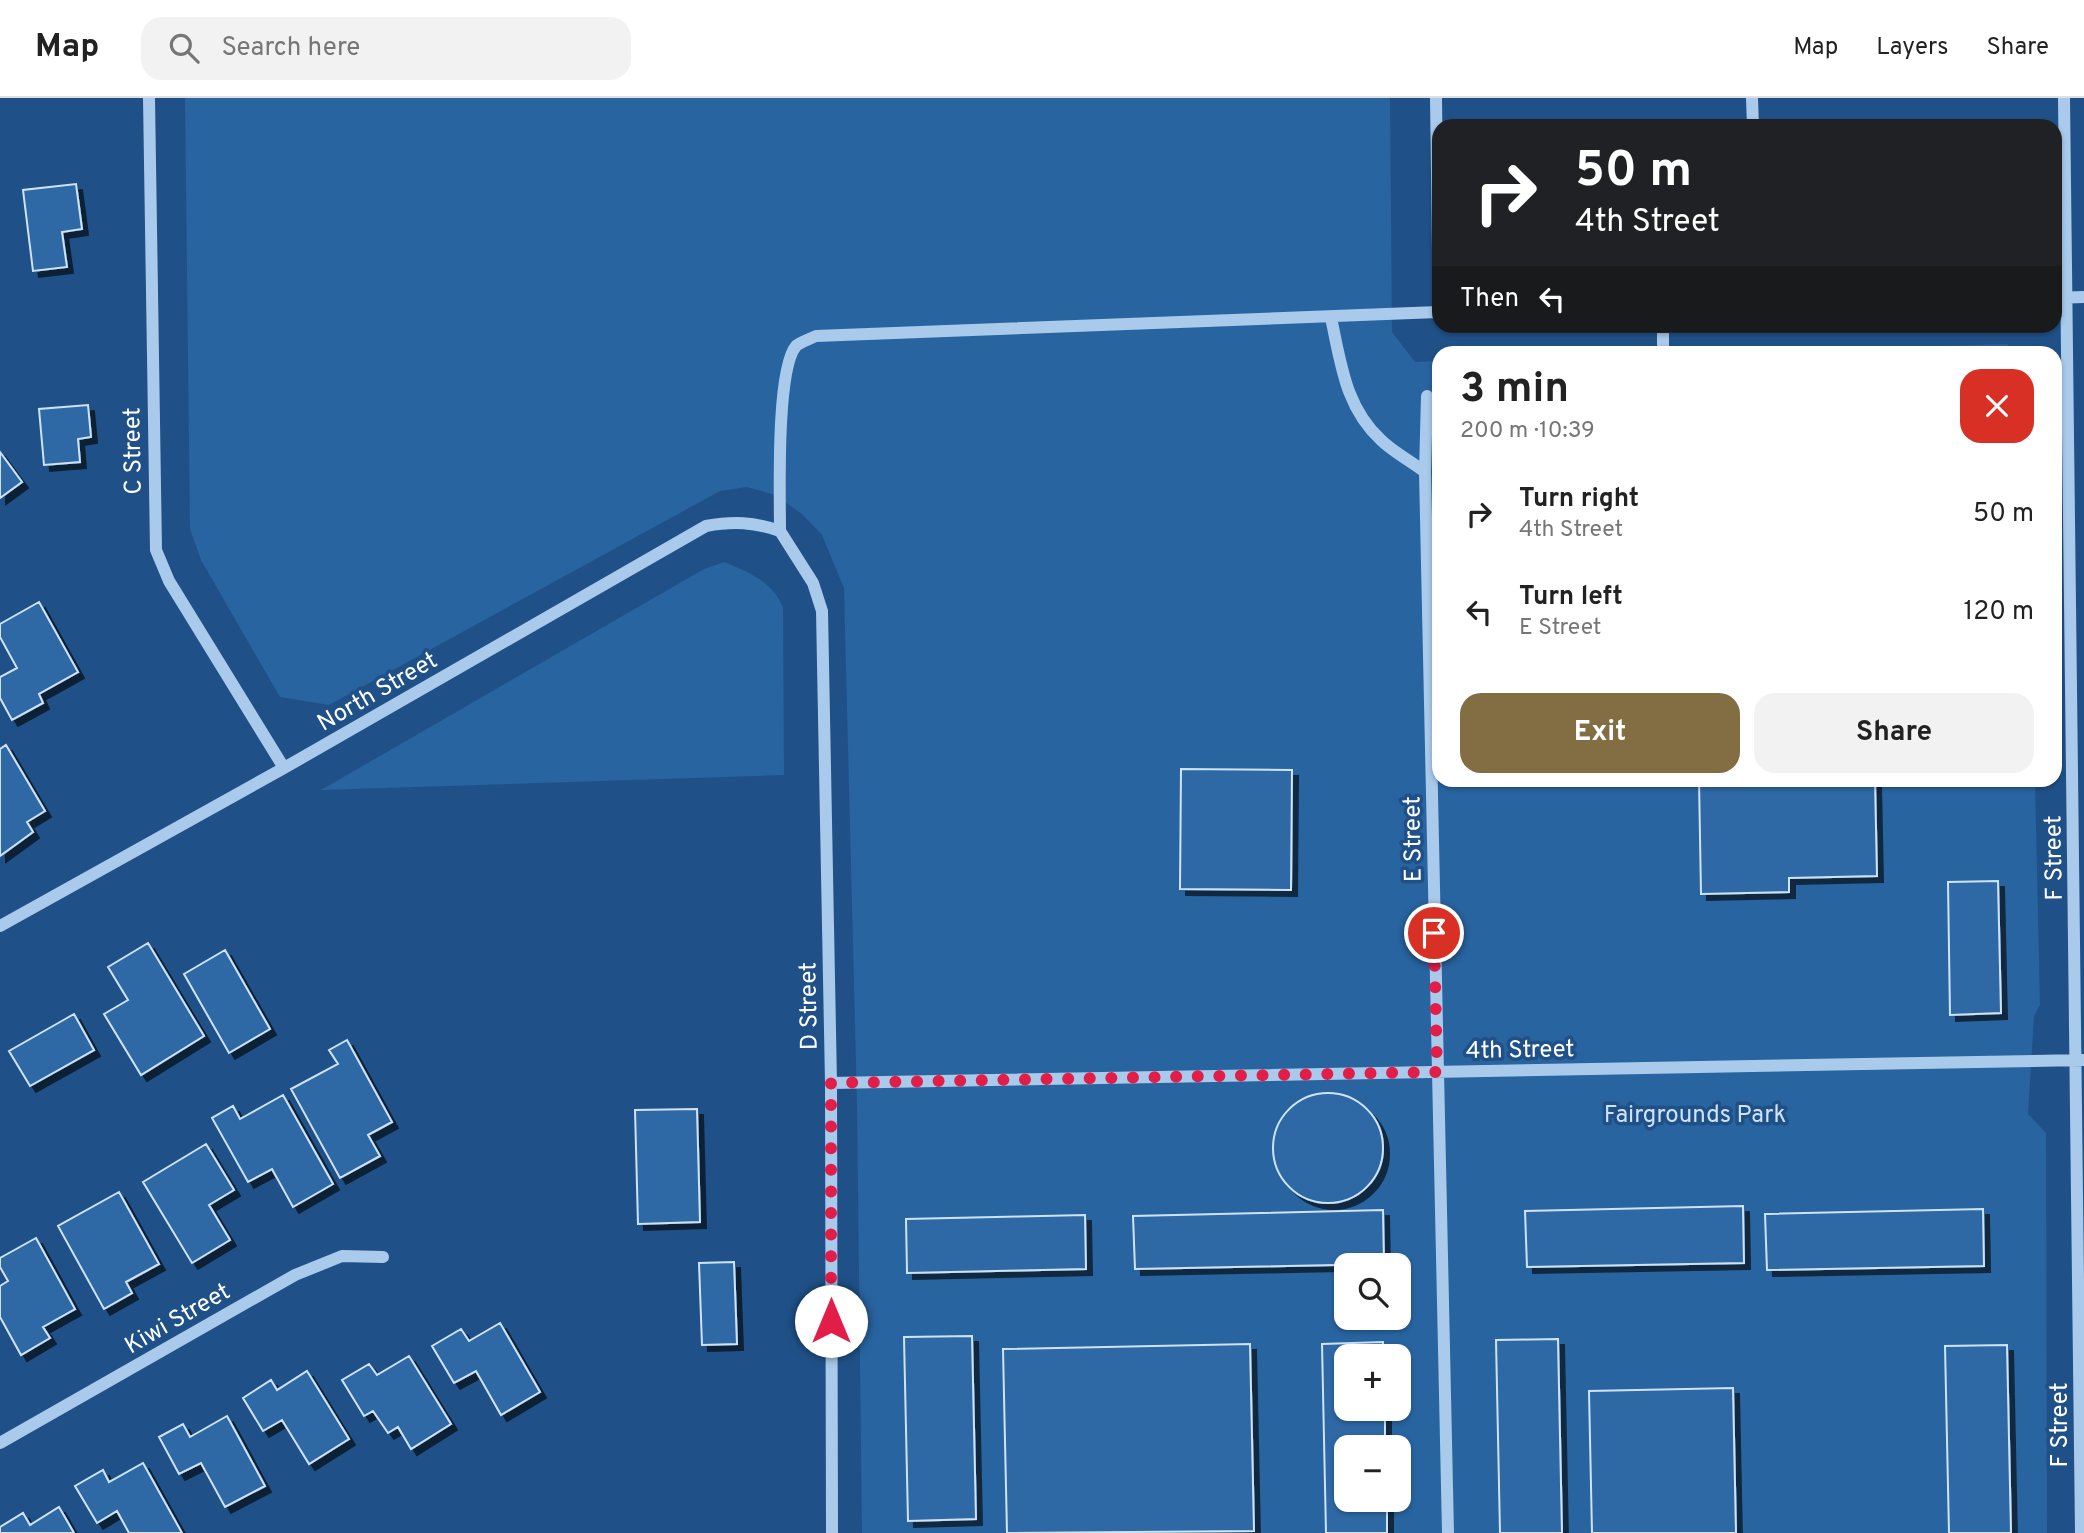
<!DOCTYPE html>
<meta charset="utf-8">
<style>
:root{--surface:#fff;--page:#f2f2f2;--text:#222;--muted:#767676;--line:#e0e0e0;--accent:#836d42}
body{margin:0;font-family:Overpass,sans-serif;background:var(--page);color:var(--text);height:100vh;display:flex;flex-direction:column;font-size:26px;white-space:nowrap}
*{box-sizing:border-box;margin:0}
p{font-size:23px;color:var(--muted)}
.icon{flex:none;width:38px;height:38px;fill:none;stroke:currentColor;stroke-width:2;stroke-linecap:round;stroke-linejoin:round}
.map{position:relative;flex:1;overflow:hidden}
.sheet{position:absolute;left:1432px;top:248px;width:630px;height:441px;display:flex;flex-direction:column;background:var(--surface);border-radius:21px;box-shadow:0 2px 5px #0004}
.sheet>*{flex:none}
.top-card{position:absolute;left:1432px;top:21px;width:630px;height:214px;border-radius:21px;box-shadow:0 2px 5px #0004;background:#202124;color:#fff;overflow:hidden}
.controls{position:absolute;left:1334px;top:1155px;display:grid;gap:14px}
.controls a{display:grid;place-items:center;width:77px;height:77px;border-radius:14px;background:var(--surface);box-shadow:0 2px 5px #0004;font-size:35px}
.pin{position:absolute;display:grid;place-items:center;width:60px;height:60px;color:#fff;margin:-30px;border:4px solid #fff;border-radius:50%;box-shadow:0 2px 7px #0007}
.me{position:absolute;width:77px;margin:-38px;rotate:0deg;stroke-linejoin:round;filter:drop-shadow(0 0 5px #0008)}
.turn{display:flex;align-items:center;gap:24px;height:147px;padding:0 28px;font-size:32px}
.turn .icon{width:91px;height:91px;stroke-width:2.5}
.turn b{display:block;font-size:49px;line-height:60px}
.then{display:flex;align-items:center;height:66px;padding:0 28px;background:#0003;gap:14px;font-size:26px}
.round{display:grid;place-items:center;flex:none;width:74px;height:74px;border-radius:21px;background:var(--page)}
.head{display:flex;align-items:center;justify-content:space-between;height:119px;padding:0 28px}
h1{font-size:42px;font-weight:700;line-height:52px}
.button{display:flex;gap:14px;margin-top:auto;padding:14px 28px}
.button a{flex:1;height:80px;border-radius:21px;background:var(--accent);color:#fff;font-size:28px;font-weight:700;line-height:80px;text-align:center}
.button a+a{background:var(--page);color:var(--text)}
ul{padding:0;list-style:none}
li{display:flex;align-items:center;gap:21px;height:98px;padding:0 28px}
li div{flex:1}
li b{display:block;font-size:26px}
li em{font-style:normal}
header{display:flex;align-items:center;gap:42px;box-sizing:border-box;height:98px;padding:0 35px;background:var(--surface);border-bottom:2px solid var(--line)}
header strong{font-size:33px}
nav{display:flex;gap:38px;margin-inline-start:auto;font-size:24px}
.search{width:490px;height:63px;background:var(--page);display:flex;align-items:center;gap:18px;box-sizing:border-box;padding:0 24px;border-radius:21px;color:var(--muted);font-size:26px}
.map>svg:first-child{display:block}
</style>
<header>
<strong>Map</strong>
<div class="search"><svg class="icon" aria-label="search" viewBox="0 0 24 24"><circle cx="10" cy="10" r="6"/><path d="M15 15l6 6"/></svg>Search here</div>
<nav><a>Map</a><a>Layers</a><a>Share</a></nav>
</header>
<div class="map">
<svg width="2084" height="1435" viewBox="0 0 2084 1435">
<defs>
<filter id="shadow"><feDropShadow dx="6" dy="6" stdDeviation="0" flood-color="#0009"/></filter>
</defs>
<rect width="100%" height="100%" fill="#1f5188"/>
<path fill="#2864a0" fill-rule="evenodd" d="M185 0H1390L1392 234 1415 264 1438 263V682L2035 683 2040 907 2034 918 2028 1016 2046 1035 2047 1435H862L857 1005 844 490 822 437 802 416 775 397 747 389 720 393 329 607 280 599 201 462 190 431ZM1346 1167H1398V1220H1346ZM1346 1258H1398V1311H1346ZM1346 1349H1398V1402H1346Z
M2007 246 2016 255H1700Z
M724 464C749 474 773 484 783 510L784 677 321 692 704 471Z"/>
<path fill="#2e69a5" stroke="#cee3f8" stroke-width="2" filter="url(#shadow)" d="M76 86 82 131 62 134 67 169 33 173 23 92Z
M88 307 91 339 78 341 80 364 44 367 39 311Z
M0 354 22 384 0 400Z
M39 504 78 574 39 596 43 605 12 622 0 600V579L17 570 0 539V526Z
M6 647 45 713 27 724 33 734 0 758V651Z
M1181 671 1292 672 1291 792 1180 791Z
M1699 682H1875L1877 778 1789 780V794L1701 796Z
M1998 783 2001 915 1950 917 1948 784Z
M148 845 204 938 141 977 104 916 128 902 108 869Z
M225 852 270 931 229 955 184 876Z
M74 916 94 952 30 988 9 953Z
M347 942 392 1024 368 1037 380 1058 340 1080 291 991 338 966 329 952Z
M1273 1050a55 55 0 1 1 110 0a55 55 0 1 1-110 0Z
M283 997 333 1086 293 1109 272 1071 248 1084 212 1020 233 1008 240 1021Z
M697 1011 700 1124 638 1126 635 1012Z
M206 1046 234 1092 209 1107 230 1142 192 1165 143 1084Z
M119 1094 159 1166 126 1184 132 1195 104 1211 58 1128Z
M1743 1108 1744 1165 1527 1169 1525 1113Z
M1983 1111 1984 1168 1767 1172 1765 1116Z
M1383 1112 1384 1166 1135 1171 1133 1118Z
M1085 1117 1086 1171 907 1175 906 1121Z
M36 1140 75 1211 43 1229 50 1240 21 1257 0 1219V1188L8 1183 0 1169V1160Z
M734 1164 737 1246 702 1247 699 1165Z
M500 1225 540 1294 501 1317 476 1273 454 1285 432 1248 461 1231 469 1243Z
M972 1238 976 1421 908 1423 904 1239Z
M1558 1241 1562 1435H1500L1496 1242Z
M1383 1244V1258H1346V1311H1385V1349H1346V1402H1387V1435H1326L1322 1246Z
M1250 1246 1254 1433 1007 1435 1003 1251Z
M2007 1247 2011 1435H1949L1945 1248Z
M409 1258 451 1326 411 1351 398 1329 388 1335 373 1313 364 1318 342 1282 369 1266 377 1277Z
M307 1273 349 1341 309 1366 282 1322 263 1333 243 1300 271 1282 277 1292Z
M1733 1290 1736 1435H1592L1589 1293Z
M227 1318 265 1388 225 1409 201 1365 179 1376 159 1339 183 1326 190 1339Z
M143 1365 182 1435H129L117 1413 97 1425 75 1388 103 1372 109 1384Z
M59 1409 74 1435H0V1429L23 1415 30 1427Z"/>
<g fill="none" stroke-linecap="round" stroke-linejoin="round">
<path stroke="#a9caeb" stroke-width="12" d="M149 0 156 452 169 483 284 670
M1436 0 1438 152
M1752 0 1753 28
M2064 0 2081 1435
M2054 200 2084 199
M1331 220C1341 265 1345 309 1381 342 1393 354 1411 363 1425 374
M1663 228V256
M1427 298 1425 374 1448 1435
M780 433 813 485 822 513 831 985 832 1435
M780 433C780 398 776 272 796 248 800 244 810 241 816 238L1438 214
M0 828 284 670 706 428C733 423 754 424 780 433
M831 985 2084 962
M0 1345 295 1177 342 1158 383 1159"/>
</g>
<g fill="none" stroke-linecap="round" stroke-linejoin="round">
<path stroke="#e11d48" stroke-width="12" stroke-dasharray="0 21.6" d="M831 1223V985L1437 974 1434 835"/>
</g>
<g text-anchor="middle" stroke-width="7" stroke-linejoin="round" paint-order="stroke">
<g font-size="24" fill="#fff" stroke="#1f5188">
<text transform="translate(132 353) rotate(-91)" y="8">C Street</text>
<text transform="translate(377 593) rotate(-30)" y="8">North Street</text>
<text transform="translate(1412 741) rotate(-91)" y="8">E Street</text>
<text transform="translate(2053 760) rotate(-91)" y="8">F Street</text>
<text transform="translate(808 908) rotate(-91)" y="8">D Street</text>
<text transform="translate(1520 951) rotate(-1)" y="8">4th Street</text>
<text transform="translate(177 1220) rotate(-30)" y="8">Kiwi Street</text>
<text transform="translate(2059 1327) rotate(-90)" y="8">F Street</text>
</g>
<g font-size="24" fill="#cee3f8" stroke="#1f5188">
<text x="1695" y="1024">Fairgrounds Park</text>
</g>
</g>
</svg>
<div class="controls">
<a><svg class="icon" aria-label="search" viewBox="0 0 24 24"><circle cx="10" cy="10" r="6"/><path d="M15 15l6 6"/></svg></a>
<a>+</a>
<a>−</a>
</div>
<div class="pin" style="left:1434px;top:835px;background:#d93025"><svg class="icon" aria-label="arrive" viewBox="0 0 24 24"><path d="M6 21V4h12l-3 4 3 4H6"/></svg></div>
<svg class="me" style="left:831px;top:1223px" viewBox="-20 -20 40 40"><circle r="19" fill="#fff"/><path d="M0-13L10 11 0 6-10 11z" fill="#e11d48"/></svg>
<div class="top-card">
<div class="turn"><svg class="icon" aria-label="right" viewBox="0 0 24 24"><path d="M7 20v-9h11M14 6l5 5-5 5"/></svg><div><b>50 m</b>4th Street</div></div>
<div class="then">Then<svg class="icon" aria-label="left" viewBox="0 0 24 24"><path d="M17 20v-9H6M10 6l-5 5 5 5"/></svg></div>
</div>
<section class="sheet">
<div class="head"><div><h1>3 min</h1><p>200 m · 10:39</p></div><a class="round" style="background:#d93025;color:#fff"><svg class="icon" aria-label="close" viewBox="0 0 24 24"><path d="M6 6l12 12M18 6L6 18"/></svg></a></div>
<ul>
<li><svg class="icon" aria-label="right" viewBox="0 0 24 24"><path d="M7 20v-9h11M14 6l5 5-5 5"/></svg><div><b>Turn right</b><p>4th Street</p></div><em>50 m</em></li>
<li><svg class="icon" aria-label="left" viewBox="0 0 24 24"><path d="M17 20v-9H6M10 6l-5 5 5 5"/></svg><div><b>Turn left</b><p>E Street</p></div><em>120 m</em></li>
</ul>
<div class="button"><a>Exit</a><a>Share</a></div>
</section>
</div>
